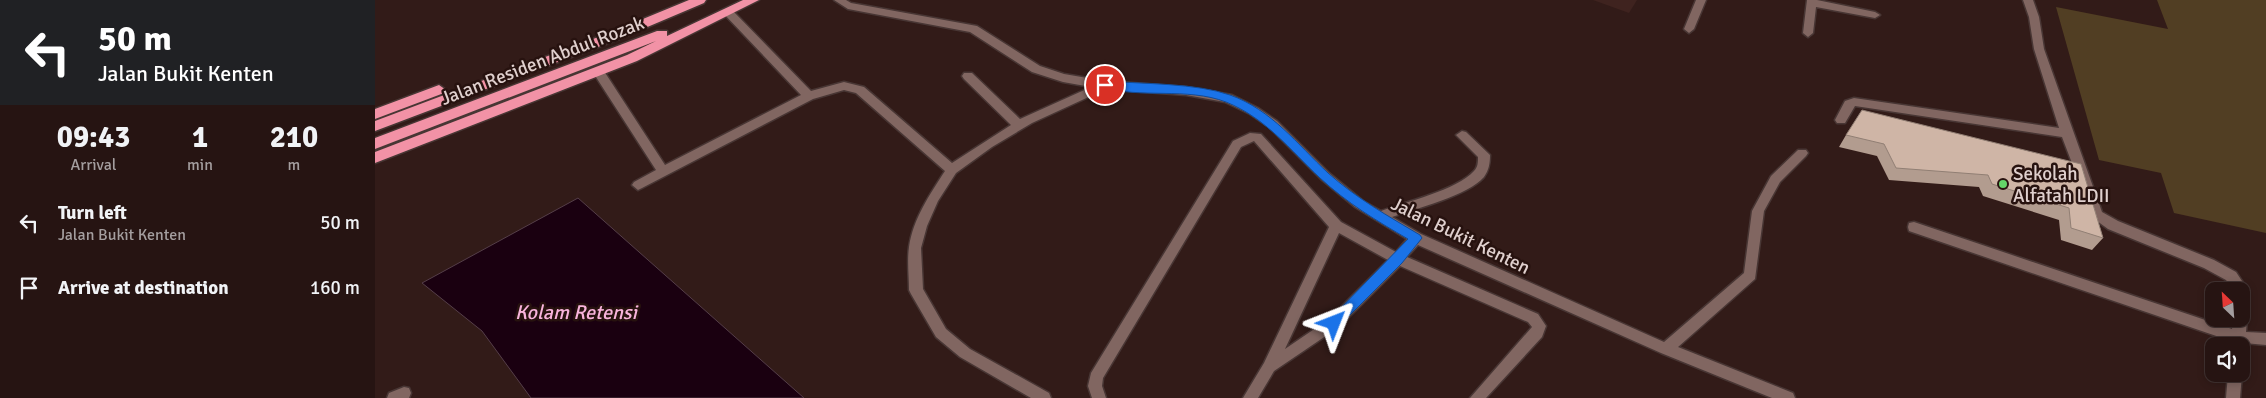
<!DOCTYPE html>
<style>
:root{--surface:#261412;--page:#2e1d1b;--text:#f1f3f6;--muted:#a49e9f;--line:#423332}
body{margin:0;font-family:Signika,sans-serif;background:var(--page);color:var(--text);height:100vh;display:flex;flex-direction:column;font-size:19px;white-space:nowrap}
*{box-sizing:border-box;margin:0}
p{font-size:16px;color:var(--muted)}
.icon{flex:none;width:28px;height:28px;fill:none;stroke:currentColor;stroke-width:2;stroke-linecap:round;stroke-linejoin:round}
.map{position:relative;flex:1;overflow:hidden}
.panel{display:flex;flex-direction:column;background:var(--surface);width:375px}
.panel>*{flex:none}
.banner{background:#202124;color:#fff;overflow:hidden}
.needle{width:32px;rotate:335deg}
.fabs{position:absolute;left:1830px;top:282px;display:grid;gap:10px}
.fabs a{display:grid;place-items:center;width:45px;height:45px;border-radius:10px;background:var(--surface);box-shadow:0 2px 8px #0003,0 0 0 1px var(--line);font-size:25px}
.pin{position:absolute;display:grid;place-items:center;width:42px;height:42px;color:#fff;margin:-21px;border:2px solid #fff;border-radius:50%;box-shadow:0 1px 5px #0007}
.me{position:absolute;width:55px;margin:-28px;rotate:45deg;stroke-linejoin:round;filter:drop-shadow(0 0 4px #0008)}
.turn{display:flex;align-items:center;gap:18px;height:105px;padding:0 15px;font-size:22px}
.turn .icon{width:65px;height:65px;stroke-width:2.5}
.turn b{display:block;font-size:35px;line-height:42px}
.eta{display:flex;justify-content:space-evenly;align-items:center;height:85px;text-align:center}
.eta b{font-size:30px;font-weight:700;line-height:35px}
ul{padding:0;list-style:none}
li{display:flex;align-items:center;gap:15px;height:65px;padding:0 15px}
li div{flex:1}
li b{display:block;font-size:19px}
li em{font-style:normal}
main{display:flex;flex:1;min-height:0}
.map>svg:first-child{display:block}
</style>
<main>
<section class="panel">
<div class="banner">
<div class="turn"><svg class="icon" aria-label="left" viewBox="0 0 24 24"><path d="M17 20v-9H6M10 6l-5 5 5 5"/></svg><div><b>50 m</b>Jalan Bukit Kenten</div></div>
</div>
<div class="eta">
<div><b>09:43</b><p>Arrival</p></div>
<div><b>1</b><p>min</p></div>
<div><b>210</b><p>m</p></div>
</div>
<ul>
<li><svg class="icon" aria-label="left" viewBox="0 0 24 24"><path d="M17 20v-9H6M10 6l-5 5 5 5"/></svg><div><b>Turn left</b><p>Jalan Bukit Kenten</p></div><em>50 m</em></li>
<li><svg class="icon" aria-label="arrive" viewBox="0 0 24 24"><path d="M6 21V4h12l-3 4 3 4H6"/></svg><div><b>Arrive at destination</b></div><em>160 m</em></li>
</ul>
</section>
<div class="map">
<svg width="1891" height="398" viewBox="0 0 1891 398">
<rect width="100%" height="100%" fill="#321b18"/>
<path fill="#3f231f" d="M1218 0H1262L1254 13Z"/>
<path fill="#513e23" d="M1782 0H1891V233L1799 213 1786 173 1724 160 1681 7 1793 29Z"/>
<path fill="#1a0010" stroke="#553e49" d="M203 198 429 398H156L107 331 47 283Z"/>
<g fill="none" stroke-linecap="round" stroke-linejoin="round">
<g stroke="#483634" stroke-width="3">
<path id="street" d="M459 0H471L476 3 602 26 665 66 689 74 730 81 811 87 857 95 883 108 902 121 954 173 988 201 1006 211C1030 202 1082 190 1099 171 1103 167 1103 162 1103 157L1081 135 1087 131 1091 132 1115 155C1115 163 1114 170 1109 177 1094 195 1040 209 1017 217L1046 234 1289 342 1369 273 1377 211 1396 176 1423 150H1431L1433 153 1431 156 1405 182 1389 211 1380 279 1303 347 1418 393 1420 398H1397L1286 353 1043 245 1032 257 1163 314 1171 326 1167 337 1111 398H1095L1157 327 1153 322 1025 266 964 327 899 371 883 398H868L889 363 954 227 879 141 866 147 728 378 727 386 731 398H717L713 386 716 373 858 141 875 133 886 134 966 222 1021 252 1032 239 980 207 946 179 894 127 875 114 850 102 811 95 731 89 657 123 617 147 581 173 563 201 552 226 546 248 548 289 571 329 595 349 674 393 676 398H656L585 357 561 337 536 294 534 290C534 276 532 261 534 247 538 219 555 194 570 171L481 93 469 90 438 99 267 188 263 190 257 185 259 182 281 170 219 74 217 71 219 68H227L290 165 426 95 349 14 348 12 353 9 357 10 436 91 469 82 489 87 577 163 636 125 589 79 587 76 589 73H597L645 119 716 87 688 82 657 72 595 32 473 9ZM964 233 1013 260 954 319 910 349Z
M1321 0H1331L1319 29 1314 33 1309 29Z
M1432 0H1442L1500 12 1505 15 1500 18 1441 7 1438 33 1433 37 1428 33Z
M1648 0H1658L1664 17 1669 49 1727 212 1743 221 1839 260 1861 272 1873 290V310L1869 315 1872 319 1871 332 1891 333V345L1869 343 1866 350V346H1855L1856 341 1534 231 1533 227 1534 223 1539 222 1857 329 1858 319H1866V291H1859L1851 280 1829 268 1733 229 1718 218 1687 137 1480 106 1470 123H1462L1460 120 1470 101 1479 98 1684 128 1659 49 1654 17Z
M1866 372 1867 374 1865 398H1851L1853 374H1866Z
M29 387 34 388 36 393 34 398H12L14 393Z"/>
</g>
<g stroke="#483634" stroke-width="3">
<path id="highway" d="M314 0H331L329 3 244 39 0 131V121L234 33Z
M368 0H384L262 61 0 163V152L252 55 281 41 0 149V138L282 31H292V36Z
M64 85 71 90 69 93 0 119V109Z"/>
</g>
<use href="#street" fill="#816661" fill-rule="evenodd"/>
<use href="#highway" fill="#f292a6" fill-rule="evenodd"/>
</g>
<path fill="#b29c8f" d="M1471 135 1706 164 1728 238 1717 250 1686 240 1684 220 1608 196 1604 187 1514 180 1502 156 1464 147Z"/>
<path fill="#cfb5a6" stroke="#917f74" d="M1487 110 1706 164 1728 238 1696 228 1694 208 1617 184 1613 175 1521 168 1509 144 1471 135Z"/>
<path fill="#1a73e8" stroke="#114b97" d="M730 81C768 84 821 83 855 95 897 110 922 144 953 173 981 198 1013 216 1045 235L1047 238 1027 263 964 326H955L953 323 955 319 1033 239C1002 221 972 203 945 178 915 150 891 118 851 102 812 87 766 99 726 87V82Z"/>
<circle fill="#64d468" stroke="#27120f" stroke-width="2" cx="1628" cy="184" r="5"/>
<g text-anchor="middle" stroke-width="5" stroke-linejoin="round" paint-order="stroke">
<g font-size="19" fill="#e0d0ce" stroke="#27120f">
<text transform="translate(167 60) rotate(-21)" y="7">Jalan Residen Abdul Rozak</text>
<text transform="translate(1086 235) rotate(26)" y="7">Jalan Bukit Kenten</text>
</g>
<g font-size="19" fill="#e0d0ce" stroke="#27120f" text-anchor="start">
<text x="1638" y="180">Sekolah<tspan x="1638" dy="22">Alfatah LDII</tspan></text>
</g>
<g font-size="20" font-style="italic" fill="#f8b3db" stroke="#27120f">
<text x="201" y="319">Kolam Retensi</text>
</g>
</g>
</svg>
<div class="fabs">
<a><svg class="needle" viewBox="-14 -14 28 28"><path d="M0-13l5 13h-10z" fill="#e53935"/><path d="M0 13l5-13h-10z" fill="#a49e9f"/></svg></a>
<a><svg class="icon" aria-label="sound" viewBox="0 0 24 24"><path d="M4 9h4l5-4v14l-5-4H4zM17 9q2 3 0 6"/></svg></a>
</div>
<div class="pin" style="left:730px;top:85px;background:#d93025"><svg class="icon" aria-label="arrive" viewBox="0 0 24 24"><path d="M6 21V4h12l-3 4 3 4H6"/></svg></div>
<svg class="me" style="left:959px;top:323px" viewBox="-20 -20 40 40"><path d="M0-17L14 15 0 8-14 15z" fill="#1a73e8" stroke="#fff" stroke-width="4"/></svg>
</div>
</main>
